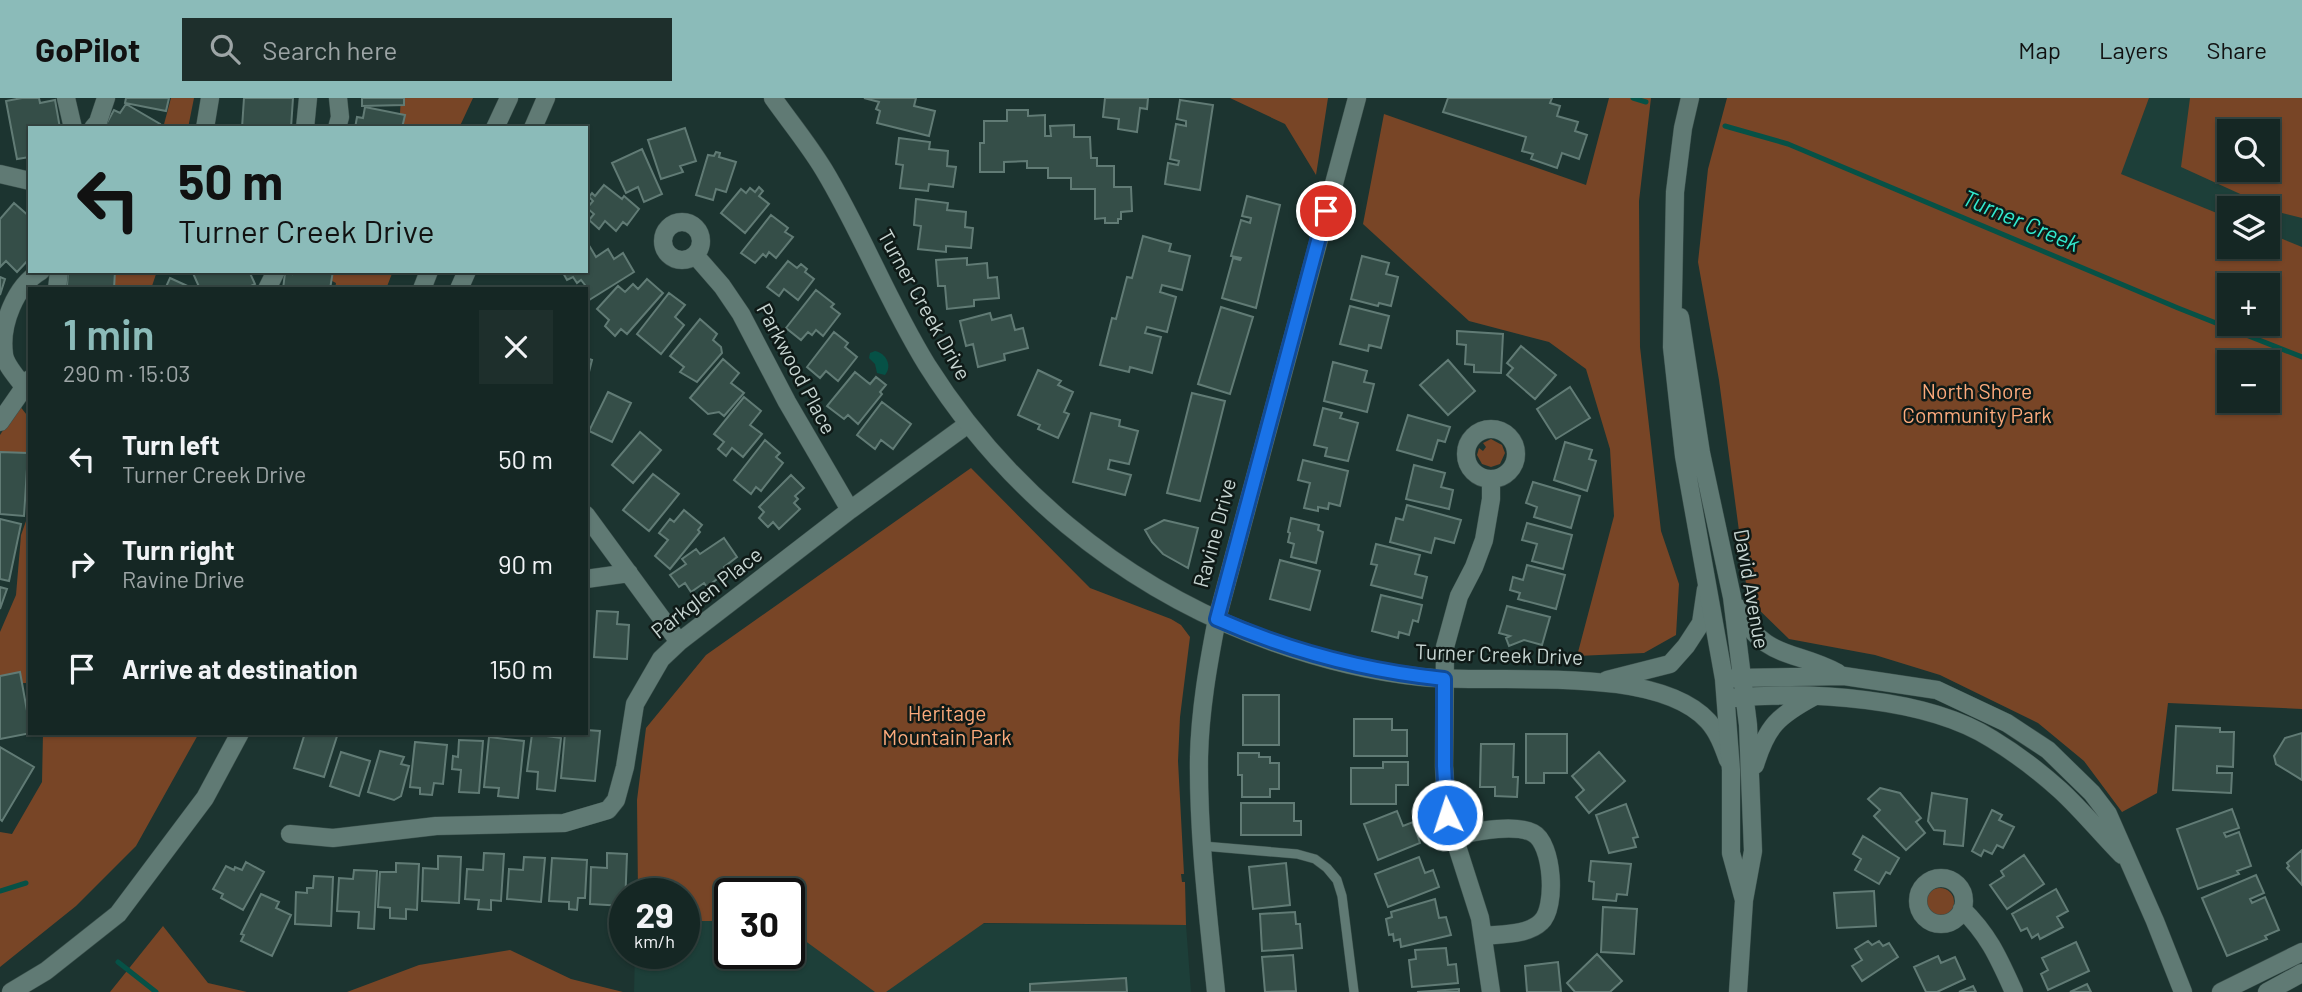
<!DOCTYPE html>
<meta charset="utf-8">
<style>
:root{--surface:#152724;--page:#1e2f2c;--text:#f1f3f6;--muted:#9da5a6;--line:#344441;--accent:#8bbbb9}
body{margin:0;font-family:Barlow,sans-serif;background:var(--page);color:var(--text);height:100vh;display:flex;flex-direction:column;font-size:26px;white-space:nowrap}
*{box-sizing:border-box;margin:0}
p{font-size:23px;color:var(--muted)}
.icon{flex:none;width:38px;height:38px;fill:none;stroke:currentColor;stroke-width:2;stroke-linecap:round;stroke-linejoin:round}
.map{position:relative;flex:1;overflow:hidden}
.panel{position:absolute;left:28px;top:189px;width:560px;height:448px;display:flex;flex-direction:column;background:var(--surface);border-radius:0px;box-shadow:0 2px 5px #0004,0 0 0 2px var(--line)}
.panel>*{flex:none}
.guide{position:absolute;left:28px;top:28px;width:560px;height:147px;border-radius:0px;box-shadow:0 2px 5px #0004,0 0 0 2px var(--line);background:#8bbbb9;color:#111;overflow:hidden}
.buttons{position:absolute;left:2217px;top:21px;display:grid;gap:14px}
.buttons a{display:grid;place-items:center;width:63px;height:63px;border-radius:0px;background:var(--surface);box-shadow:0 2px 5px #0004,0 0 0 2px var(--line);font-size:35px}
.speed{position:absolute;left:609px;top:780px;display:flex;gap:14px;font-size:35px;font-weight:700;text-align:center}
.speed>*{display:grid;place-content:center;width:91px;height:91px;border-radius:50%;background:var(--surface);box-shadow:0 2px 5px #0004,0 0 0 2px var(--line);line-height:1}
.speed small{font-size:18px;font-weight:400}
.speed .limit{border:4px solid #111;border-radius:10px;background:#fff;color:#111}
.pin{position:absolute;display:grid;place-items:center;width:60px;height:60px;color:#fff;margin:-30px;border:4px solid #fff;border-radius:50%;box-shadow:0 2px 7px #0007}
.me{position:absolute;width:77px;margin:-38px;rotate:356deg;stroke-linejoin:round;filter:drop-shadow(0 0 5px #0008)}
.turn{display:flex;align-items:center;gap:24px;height:147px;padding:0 35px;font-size:32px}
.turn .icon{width:91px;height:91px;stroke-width:2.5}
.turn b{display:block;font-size:49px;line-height:60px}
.round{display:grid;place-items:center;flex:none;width:74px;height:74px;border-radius:0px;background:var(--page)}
.summary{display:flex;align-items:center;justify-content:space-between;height:119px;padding:0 35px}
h1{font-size:42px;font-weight:600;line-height:52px;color:var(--accent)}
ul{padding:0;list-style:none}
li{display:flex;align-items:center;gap:21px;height:105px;padding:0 35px}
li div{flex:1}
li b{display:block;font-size:26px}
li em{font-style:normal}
header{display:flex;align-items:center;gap:42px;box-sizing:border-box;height:98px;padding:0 35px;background:var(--accent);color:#111}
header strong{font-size:33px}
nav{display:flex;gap:38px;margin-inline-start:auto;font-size:24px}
.search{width:490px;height:63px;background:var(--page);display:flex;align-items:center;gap:18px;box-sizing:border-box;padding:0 24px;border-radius:0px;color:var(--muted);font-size:26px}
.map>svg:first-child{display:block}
</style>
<header>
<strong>GoPilot</strong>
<div class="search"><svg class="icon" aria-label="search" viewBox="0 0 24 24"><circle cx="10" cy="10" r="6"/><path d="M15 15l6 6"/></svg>Search here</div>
<nav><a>Map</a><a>Layers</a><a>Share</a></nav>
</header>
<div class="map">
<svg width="2302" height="894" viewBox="0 0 2302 894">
<rect width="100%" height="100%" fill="#1c3430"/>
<path fill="#1d3f39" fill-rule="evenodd" d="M2149 0H2302V167L2268 149V110H2230L2229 139 2113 95ZM2230 33H2268V72H2230Z
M684 823H730V856H789V824L1186 827 1191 894H634L635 856H684Z"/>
<path fill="#784526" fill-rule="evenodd" d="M171 0H194L188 30H163Z
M401 0H473L459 30H399Z
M1230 0H1328L1316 77 1285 26Z
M1609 0H1651L1639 103 1640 249 1661 433 1679 486 1676 537 1644 555 1577 558 1614 418 1610 351 1586 271 1549 244 1469 223 1363 126 1384 16 1586 87Z
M1727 0H2149L2121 76 2229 120 2230 149H2268V135L2302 149V611L2168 605 2157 695 2122 714 2084 663 2038 625 1940 577 1875 557 1789 541 1748 501 1719 282 1698 164 1708 71ZM2230 187H2268V226H2230ZM2230 264H2268V303H2230Z
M2190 0H2302V120L2282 115 2181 69ZM2230 33H2268V72H2230Z
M115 173H157L151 191H112Z
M313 173H393L386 191H335L336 185Z
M19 307 30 321V363L0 353V337Z
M1491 341 1502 347 1505 355 1500 366 1491 369 1482 366 1477 357 1479 350 1483 353 1486 349 1483 345Z
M971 370 1090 490 1171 521 1181 527 1190 539 1180 619 1178 663 1184 776H1181L1182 784H1185L1186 827 984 825 886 894H875L789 831V796H730V823H684V796H638L637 702 646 630 706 557Z
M30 412V585H0V534L16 497 21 437Z
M43 635H199L136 748 76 808 0 869V734L12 736 42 684Z
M1926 804a14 14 0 1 1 28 0a14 14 0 1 1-28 0Z
M163 828 208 885 247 894H110Z
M510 852 571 881 623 894H347L419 867Z"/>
<path fill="#065146" d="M875 253C886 255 893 268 885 277L877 275 875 266 869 260 870 255Z"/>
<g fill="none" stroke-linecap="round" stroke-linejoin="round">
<path stroke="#065146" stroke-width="5" d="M1633 0 1646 4
M1725 28 1788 46 2178 210 2302 259
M0 793 26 785
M118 864 156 894"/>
</g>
<path fill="#354e48" stroke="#617b75" stroke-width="2" d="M22 0H39L40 5 55 2 60 30H30V59L17 61 6 3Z
M126 0H169L166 13 125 5Z
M244 0H293L291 30H242Z
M362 0H404V7L362 8Z
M864 0H916L914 8 935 13 929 38 877 25 880 13 876 11 879 4Z
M1105 0H1148L1147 11 1140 10 1137 34 1118 31 1119 21 1103 19Z
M1448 0H1552L1550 5 1560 8 1557 18 1578 24 1575 33 1587 37 1579 61 1562 55 1557 70 1531 61 1533 56 1522 53 1526 39 1443 14Z
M1180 2 1213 7 1200 92 1165 86 1168 65 1178 67 1179 63 1170 61 1176 26 1186 28V23L1177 21Z
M126 6 160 26 158 30H104L114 12 120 15Z
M365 9 405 17 402 30H355L357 19 363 20Z
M1007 12H1028V18L1045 17V38H1051L1050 28 1074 27V39H1090L1091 60H1097V68H1114V89H1131L1132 113 1121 114V121H1118V125H1105V120L1095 121V91H1071V80H1048V70H1027V63L1004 64V74H980V45H984V23H1007Z
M685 30 696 63 680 68 683 74 661 81 648 42Z
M899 40 930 44 929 51 948 53 947 68 956 69 953 89 929 86 928 93 900 90 903 67 896 66Z
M642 51 662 96 644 104 638 89 626 95 612 65Z
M716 54 720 55 719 59 736 64 726 94 716 91 713 102 696 97 708 57 714 58Z
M604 87 622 101 624 98 639 111 627 127 623 124 616 133 605 123 599 131 589 122 594 116 587 110 593 103 589 99 592 95 595 98Z
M759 89 763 93 759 98 769 106 745 135 721 115 741 91 746 95 750 90 755 94Z
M1247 98 1280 107 1256 210 1222 200 1233 160 1240 162 1241 160 1231 158 1241 122 1250 125 1251 120 1242 118Z
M916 101 948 105 947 112 966 114 965 129 973 130 971 150 946 148V154L918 151 921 128 914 127Z
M14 105 30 119V160L17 174 6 163 0 169V121Z
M771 117 788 130 785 134 793 139 776 160 769 154 766 159 763 156 755 165 741 155Z
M1143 138 1171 146 1169 153 1190 158 1182 192 1162 187 1160 194 1176 199 1167 234 1147 229 1145 235 1161 239 1152 275 1130 269 1129 274 1100 267 1112 220 1116 221 1127 179 1132 180Z
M590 149 596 159 608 151 614 161 623 155 634 174 586 204V191H580L585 187 581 182 577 185 573 179 567 182 562 173H586V152Z
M1362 158 1389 165 1386 176 1398 179 1391 208 1379 205 1378 208 1351 201Z
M967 160V167L987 165 988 180 997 179 999 200 974 202V208L947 211 945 188H938L936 162Z
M788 163 797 170 801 166 807 171 805 174 814 181 798 202 784 191 779 198 767 189Z
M68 173H115L114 191H72V189L67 188Z
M192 173H249L255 186 245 191H200Z
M292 173H333L330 191H283L285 175 292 176Z
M0 179 5 181 0 197Z
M170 180 194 191H165Z
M647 181 663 195 627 236 621 231 615 238 605 228 609 222 597 211 618 188 625 194 633 186 638 191Z
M816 192 834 206 831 209 840 216 823 238 816 232 812 237 808 234 801 242 786 230Z
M669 195 685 207 675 219 684 227 661 256 637 236Z
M1350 208 1389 218 1381 250 1369 247 1368 253 1340 246Z
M1221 209 1253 219 1230 296 1198 286Z
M990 215 992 222 1011 217 1015 232 1023 230 1028 250 1004 256 1005 262 978 269 973 246 966 248 960 223Z
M700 221 717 236 713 242 721 249 722 255 697 284 680 274 684 269 670 258Z
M1457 233 1503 236 1501 275 1474 274V267L1465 266 1466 247 1457 246Z
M834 234 848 245 845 249 857 259 838 283 826 273 820 280 807 269Z
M1521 248 1556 277 1535 301 1507 277 1513 270 1507 265Z
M586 260 592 262 586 286Z
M723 261 739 275 731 285 744 295 724 318 719 314 708 316 690 300Z
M1448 262 1475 293 1448 317 1420 287Z
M1333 264 1367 273 1364 284 1374 286 1367 314 1324 303Z
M1038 272 1061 283 1058 287 1073 294 1064 314 1069 316 1058 340 1038 331 1040 327 1018 317Z
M855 274 870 286 876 279 886 287 880 294 882 296 858 326 848 317 844 321 827 308Z
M1570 289 1590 320 1556 341 1537 311Z
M608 294 631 305 612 344 589 333Z
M1192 295 1225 303 1200 403 1167 395Z
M744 299 761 313 750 327 762 336 743 359 732 350 726 358 718 351 724 344 714 336Z
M882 304 911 326 893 351 881 342 875 351 857 337Z
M1323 310 1342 315 1340 320 1358 325 1348 363 1325 358 1327 350 1314 347Z
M1091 315 1120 322 1119 328 1138 333 1129 366 1110 362 1108 371 1131 377 1125 397 1073 384Z
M1408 317 1450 329 1445 344 1438 342 1432 362 1397 352Z
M640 334 661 352 633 385 612 367Z
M765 342 780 355 776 359 783 365 761 393 756 389 751 396 734 382Z
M1565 344 1592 352 1589 361 1596 363 1587 393 1554 382Z
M0 354 28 355 24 418 0 416Z
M1303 362 1348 373 1340 408 1329 405 1328 411 1318 409V413L1304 410 1310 385 1298 382Z
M1414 367 1445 375 1441 389 1453 392 1449 411 1406 401Z
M653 376 679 396 649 433 623 412Z
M791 377 804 390 795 398 798 401 794 405 800 411 779 431 773 424 768 429 759 420 764 414 759 409Z
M1533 384 1580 398 1571 430 1534 419 1537 409 1526 405Z
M1407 407 1461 422 1454 445 1435 440 1431 455 1390 444 1396 420 1403 422Z
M684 412 702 427 698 432 700 434 670 471 655 458 668 442 659 435 670 421 674 424Z
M1291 420 1319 427 1318 432 1323 434 1316 465 1291 459 1294 446 1288 444 1290 435 1288 434Z
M0 421 21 426 9 483 0 481Z
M1164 422 1198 430 1188 470 1163 456 1152 444 1145 432Z
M1527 425 1572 437 1563 471 1532 463 1537 446 1522 442Z
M724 440 737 459 724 469 727 473 707 489 704 485 691 494 685 485 679 489 670 477 686 466 682 461 696 451 700 456Z
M1376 446 1420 457 1415 476 1427 479 1422 500 1371 487 1377 467 1371 466Z
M1280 462 1320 473 1310 512 1270 501Z
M1527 467 1565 477 1556 511 1518 501 1520 495 1510 492 1513 479 1523 482Z
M0 489 7 491 0 511Z
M1381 497 1422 507 1418 524 1413 522 1409 537 1399 534 1398 540 1372 533Z
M1507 508 1550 519 1542 547 1524 542 1509 548 1506 540 1510 538 1499 535Z
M597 513 618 514 617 526 629 527 627 561 594 559Z
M20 574 31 635 0 641V578Z
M1243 597H1279V647H1243Z
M1354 621H1392V632H1407V658H1354Z
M2176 628 2220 630V634H2234L2233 669 2217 668V675H2232L2231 695 2173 692Z
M586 632 600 633 595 683 561 680 565 635H586Z
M305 635H338L324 679 294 670Z
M2302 635V682L2276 666 2274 658 2285 640Z
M532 636 561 640 555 693 537 691 538 674 527 673Z
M1526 636H1567V675H1544V685H1526Z
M489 639 524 643 518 700 498 698 499 690 484 689Z
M459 642 483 643 479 695 459 694 461 672 452 671 453 658 458 659Z
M415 644 447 647 443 686 434 685 432 697 420 696V690L410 689Z
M1481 646H1514L1513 679H1518L1517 699 1495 698V689H1480Z
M0 649 34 669 2 723 0 721Z
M380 653 404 659 401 666 409 668 401 698 394 702 368 694Z
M341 654 370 663 359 698 330 688Z
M1599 654 1625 683 1589 715 1576 699 1584 692 1572 678Z
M1238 655H1259V659H1270V665H1279V691H1270V699H1242V677H1238Z
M1383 664H1408V687H1396V706H1351V670H1383Z
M1880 690 1900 695 1921 720 1916 724 1925 735 1906 752 1874 718 1880 712 1868 701Z
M1932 695 1967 701 1963 748 1944 746 1945 733 1934 732 1928 723Z
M1241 705H1294V723H1301V737H1241Z
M1626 706 1638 739 1633 740 1636 749 1609 755 1596 717Z
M2232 711 2239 730 2224 735 2226 739 2239 734 2251 768 2237 773 2239 776 2198 791 2177 731Z
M1992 712 2002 717 1999 722 2014 729 2003 750 1997 747 1992 756 1984 752 1981 758 1972 753Z
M1397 713 1403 728 1413 724 1420 745 1378 762 1364 726Z
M1863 738 1899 760 1890 776 1886 774 1879 786 1855 772 1861 761 1853 756Z
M2302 752V787L2287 770 2289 768 2287 765Z
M484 755 504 756 501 803 491 802V812L478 811 479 802 465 801 467 771 483 772Z
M607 755 627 756 625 808 590 806 591 769 607 770Z
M2024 757 2044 786 2007 811 1990 787 2004 778 2001 773Z
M438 758 461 759 459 805 422 803 423 770 438 771Z
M524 759 545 760 541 804 507 801 509 771 523 772Z
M1419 759 1425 775 1433 772 1439 789 1388 809 1375 776Z
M552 760 587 762 585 800H578L577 812 569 811V804L549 803Z
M1591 763 1631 766 1627 797 1617 796 1616 803 1593 801 1594 784 1589 783Z
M246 764 264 774 243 812 221 800 223 796 213 791 226 768 234 772 235 769 242 772Z
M396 765 419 766 417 812 406 811V821L390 820V810L378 809 380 774H396Z
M1286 765 1290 807 1253 811 1249 769Z
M354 772 377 773 374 831 358 830 359 814 337 813 339 780 353 781Z
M2256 777 2264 795 2250 801 2252 805 2265 799 2279 832 2265 838 2267 841 2227 858 2202 800Z
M314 778 333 779 331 828 295 826 296 794 307 795V790H313Z
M2056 791 2068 813 2057 819 2063 829 2040 841 2038 836 2032 840 2027 830 2021 833 2012 816Z
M1874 793 1876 828 1837 830 1834 795Z
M261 796 279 804 276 810 291 817 272 858 241 843 244 837 241 836Z
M1435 801 1439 820 1446 819 1451 837 1401 849 1400 841 1394 843 1393 836 1389 837 1386 821 1392 819 1391 814Z
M1603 809 1637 811 1634 856 1601 854Z
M1295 814 1296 826H1300L1302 850 1262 853 1260 816Z
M1868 843 1872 847 1879 843 1883 848 1889 845 1898 859 1862 883 1852 868 1862 862 1855 851Z
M2076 844 2089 873 2048 892 2041 876 2048 872 2042 860Z
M1446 850 1448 867 1456 866 1458 885 1412 889 1409 862 1416 861 1415 852Z
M1597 856 1622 883 1610 894H1575L1567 885Z
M1293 857 1296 893 1265 894 1262 859Z
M1938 858 1941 865 1955 859 1965 881 1937 894H1926L1914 869Z
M1558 864 1561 894H1527L1525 868Z
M1126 880 1127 894H1030V886Z
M2087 886 2091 894H2070Z
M1973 888 1976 894H1959Z
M1459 891V894H1417Z"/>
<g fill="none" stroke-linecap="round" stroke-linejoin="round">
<g stroke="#3b504c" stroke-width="10">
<path id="service" d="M1203 748 1297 756 1315 761 1327 770 1337 782 1342 798 1354 894"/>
</g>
<g stroke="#3b504c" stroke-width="19">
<path id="minor" d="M66 0 73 30
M93 30 98 24 106 0
M205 30 210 0
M305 30 308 0
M337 30 340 19 338 0
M0 76 30 83
M663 143a19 19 0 1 1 38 0a19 19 0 1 1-38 0Z
M695 157 722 188 741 216 787 304 850 412
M57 191 59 173
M267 191 276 173
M24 289C18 280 5 267 4 256 0 227 15 188 41 173
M0 324 30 281
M1466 356a25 25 0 1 1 50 0a25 25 0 1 1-50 0Z
M586 417 679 544
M586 481 629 475
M1217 521 1357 0
M290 736 333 740 436 728 564 725 608 712 616 702 625 669 635 606 661 561 679 544 850 412 968 326
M1453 738C1474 734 1514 725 1533 735 1553 745 1557 810 1541 824 1528 837 1502 836 1484 838
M1918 803a23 23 0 1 1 46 0a23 23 0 1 1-46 0Z
M1962 811C1989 837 1999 861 2014 894
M1491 894 1480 820 1447 717 1444 668 1445 549 1459 498 1474 469 1484 442 1491 401V381"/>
</g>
<g stroke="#3b504c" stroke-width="19">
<path id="tertiary" d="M773 0C790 24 809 47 824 72 862 135 888 204 927 267 1004 389 1117 483 1251 536 1305 557 1364 573 1421 579 1497 587 1655 565 1708 623 1718 634 1723 648 1728 662
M1607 582 1670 566 1686 548 1701 525 1706 491
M1216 894C1208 816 1198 737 1199 659 1200 613 1208 567 1217 521"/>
</g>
<g stroke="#3b504c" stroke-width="19">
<path id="secondary" d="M1690 0 1683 30 1675 94 1672 249 1684 358 1724 581 1731 672V755L1744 802
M495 30 509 0
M533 30 546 0
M422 191 429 173
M459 191 467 173
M1680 219 1701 355 1732 499 1748 627 1753 753 1744 802 1738 894
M1737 509C1764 563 1794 551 1838 575
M1734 580 1844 578 1937 592 2007 625 2048 652 2092 695 2108 716 2155 823 2183 894
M1733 600C1809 593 1926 599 1992 641 2015 655 2040 674 2060 692 2082 712 2101 736 2122 757
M1755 667C1767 628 1778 618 1813 599
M11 894 46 873 118 816 205 700 240 635
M2221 894 2302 854
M2267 894 2302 875"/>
</g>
<use href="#service" stroke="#607a74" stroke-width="9"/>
<use href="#minor" stroke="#607a74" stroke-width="18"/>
<use href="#tertiary" stroke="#607a74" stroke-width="18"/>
<use href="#secondary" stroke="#607a74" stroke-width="18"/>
</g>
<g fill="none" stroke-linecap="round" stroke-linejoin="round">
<g stroke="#114b97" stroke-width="18">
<path id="route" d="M1326 113 1217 521C1290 553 1365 573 1444 581V668L1447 717"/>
</g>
<use href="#route" stroke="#1a73e8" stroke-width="12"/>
</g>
<g text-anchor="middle" stroke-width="5" stroke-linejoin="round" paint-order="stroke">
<g font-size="21" fill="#c7d5d2" stroke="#0f1a17">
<text transform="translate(924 207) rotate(61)" y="7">Turner Creek Drive</text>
<text transform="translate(796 271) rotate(62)" y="7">Parkwood Place</text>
<text transform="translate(1215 435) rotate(-75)" y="7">Ravine Drive</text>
<text transform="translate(1751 491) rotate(80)" y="7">David Avenue</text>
<text transform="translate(707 495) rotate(-38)" y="7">Parkglen Place</text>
<text transform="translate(1499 557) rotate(2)" y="7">Turner Creek Drive</text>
</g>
<g font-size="21" fill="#fcaa7c" stroke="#0f1a17">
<text x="1977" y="301">North Shore<tspan x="1977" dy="24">Community Park</tspan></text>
<text x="947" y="623">Heritage<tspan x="947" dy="24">Mountain Park</tspan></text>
</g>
<g font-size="23" font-style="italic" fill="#32e9ce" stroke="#0f1a17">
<text transform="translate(2021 123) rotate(23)" y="8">Turner Creek</text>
</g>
</g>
</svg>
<div class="buttons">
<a><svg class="icon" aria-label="search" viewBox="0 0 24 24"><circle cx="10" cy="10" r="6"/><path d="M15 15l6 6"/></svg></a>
<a><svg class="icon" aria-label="layers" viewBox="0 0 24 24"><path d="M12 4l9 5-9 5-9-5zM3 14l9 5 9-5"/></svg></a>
<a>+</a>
<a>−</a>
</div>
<div class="speed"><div>29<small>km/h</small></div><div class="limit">30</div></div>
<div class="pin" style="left:1326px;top:113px;background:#d93025"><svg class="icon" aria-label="arrive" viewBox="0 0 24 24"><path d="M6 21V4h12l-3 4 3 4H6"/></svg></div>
<svg class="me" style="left:1447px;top:717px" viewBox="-20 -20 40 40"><circle r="17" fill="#1a73e8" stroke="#fff" stroke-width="3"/><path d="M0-11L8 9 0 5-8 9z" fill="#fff"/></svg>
<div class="guide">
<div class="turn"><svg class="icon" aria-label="left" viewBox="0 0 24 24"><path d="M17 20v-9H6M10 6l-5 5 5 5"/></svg><div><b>50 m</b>Turner Creek Drive</div></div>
</div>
<section class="panel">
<div class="summary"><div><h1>1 min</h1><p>290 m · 15:03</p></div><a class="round"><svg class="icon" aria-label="close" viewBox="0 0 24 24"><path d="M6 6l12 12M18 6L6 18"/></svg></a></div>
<ul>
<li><svg class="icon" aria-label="left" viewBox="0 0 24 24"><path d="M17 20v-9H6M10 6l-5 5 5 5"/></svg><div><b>Turn left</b><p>Turner Creek Drive</p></div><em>50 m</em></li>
<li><svg class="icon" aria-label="right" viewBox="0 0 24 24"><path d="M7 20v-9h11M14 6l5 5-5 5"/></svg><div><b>Turn right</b><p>Ravine Drive</p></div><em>90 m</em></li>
<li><svg class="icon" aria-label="arrive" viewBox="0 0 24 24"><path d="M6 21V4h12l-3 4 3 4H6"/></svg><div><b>Arrive at destination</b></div><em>150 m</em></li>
</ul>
</section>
</div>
